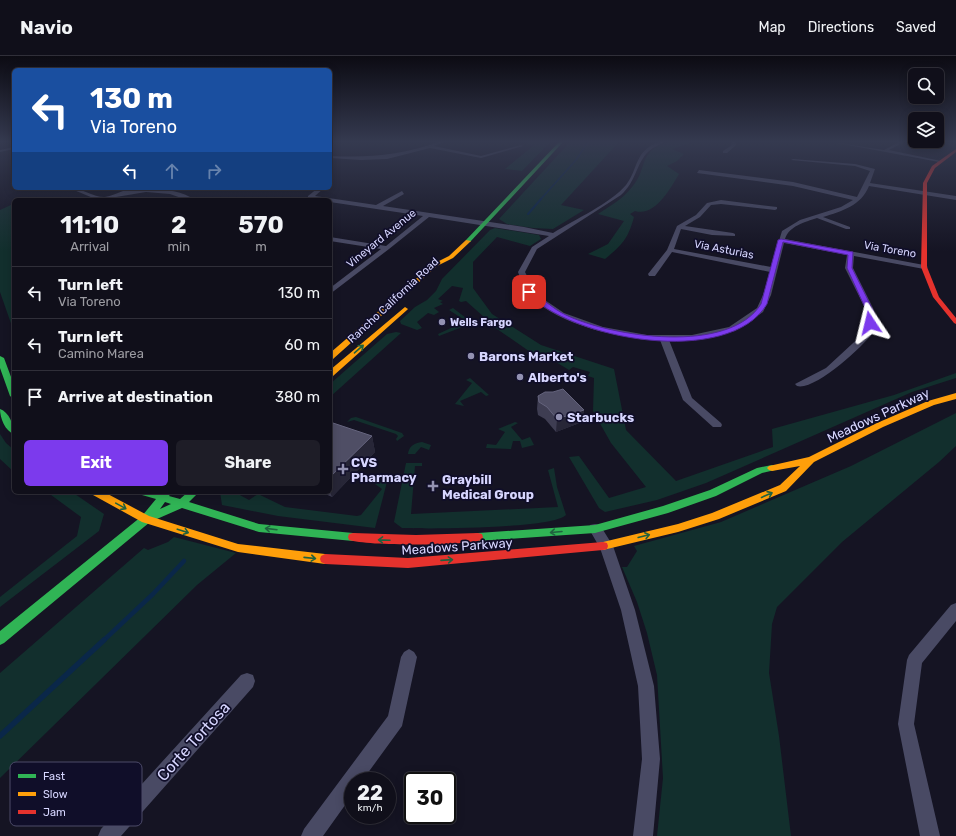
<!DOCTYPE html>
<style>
:root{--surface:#100f1a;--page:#1e1d27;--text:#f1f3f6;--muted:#9c9ca2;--line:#302f39;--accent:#7c3aed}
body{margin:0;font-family:Rubik,sans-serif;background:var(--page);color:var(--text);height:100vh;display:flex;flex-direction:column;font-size:15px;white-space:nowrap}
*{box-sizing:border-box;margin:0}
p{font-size:13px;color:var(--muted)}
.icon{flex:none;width:22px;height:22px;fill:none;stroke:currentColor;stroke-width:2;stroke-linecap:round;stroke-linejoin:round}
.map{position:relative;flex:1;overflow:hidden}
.side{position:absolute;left:12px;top:142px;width:320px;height:296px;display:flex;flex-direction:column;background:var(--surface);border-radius:6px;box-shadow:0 2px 10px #0003,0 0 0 1px var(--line)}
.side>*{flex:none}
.banner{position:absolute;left:12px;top:12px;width:320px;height:122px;border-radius:6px;box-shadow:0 2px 10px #0003,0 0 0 1px var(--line);background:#1a4fa0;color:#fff;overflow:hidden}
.fabs{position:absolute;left:908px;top:12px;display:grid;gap:8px}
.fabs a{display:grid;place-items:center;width:36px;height:36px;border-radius:6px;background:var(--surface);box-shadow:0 2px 10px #0003,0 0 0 1px var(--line);font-size:20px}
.speed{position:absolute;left:344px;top:716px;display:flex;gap:8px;font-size:20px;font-weight:700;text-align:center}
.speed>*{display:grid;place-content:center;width:52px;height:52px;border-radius:50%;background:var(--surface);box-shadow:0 2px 10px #0003,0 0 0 1px var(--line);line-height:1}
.speed small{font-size:10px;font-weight:400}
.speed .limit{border:2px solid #111;border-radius:6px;background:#fff;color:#111}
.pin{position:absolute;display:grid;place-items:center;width:34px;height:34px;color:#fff;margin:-17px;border-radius:8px;box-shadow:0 2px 6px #0006}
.me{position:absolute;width:44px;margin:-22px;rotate:350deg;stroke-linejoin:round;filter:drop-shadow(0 0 3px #0008)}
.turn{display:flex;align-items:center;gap:14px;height:84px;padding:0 12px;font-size:18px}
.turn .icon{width:52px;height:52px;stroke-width:2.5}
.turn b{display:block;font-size:28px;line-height:34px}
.lanes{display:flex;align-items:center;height:38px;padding:0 12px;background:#0003;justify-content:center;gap:20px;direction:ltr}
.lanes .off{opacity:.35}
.eta{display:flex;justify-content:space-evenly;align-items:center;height:68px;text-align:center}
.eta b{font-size:24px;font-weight:700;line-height:28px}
.primary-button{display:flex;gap:8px;margin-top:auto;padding:8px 12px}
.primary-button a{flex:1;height:46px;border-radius:6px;background:var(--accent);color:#fff;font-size:16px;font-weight:700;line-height:46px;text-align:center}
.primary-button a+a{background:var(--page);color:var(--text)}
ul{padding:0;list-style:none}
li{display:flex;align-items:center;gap:12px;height:52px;padding:0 12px;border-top:1px solid var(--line)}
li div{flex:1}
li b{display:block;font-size:15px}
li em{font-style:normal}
header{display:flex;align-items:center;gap:24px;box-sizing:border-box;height:56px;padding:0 20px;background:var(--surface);border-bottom:1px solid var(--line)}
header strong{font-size:19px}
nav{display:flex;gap:22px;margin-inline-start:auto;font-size:14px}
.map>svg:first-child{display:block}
</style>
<header>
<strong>Navio</strong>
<nav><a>Map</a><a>Directions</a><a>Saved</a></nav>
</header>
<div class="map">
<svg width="956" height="780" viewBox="0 0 956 780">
<rect width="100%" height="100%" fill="#151423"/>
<path fill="#122f2d" d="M525 86H550L522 115 505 113 533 90Z
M570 86H619L561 149 584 154 553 173 533 172 507 168 499 163Z
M669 86H693L672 93 684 98 677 105 667 110 679 118C670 133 655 161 635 155L630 158 634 161C628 183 622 189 605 203L588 198 608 188 624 165 598 158C610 150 623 143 632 131 649 111 637 95 669 86Z
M13 148 14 160V276L0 236V154Z
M495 172 539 179 541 183 530 190 497 181 473 206V232L492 258 541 289 614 313 626 374 676 425 773 391 772 373 894 339 956 317V322L912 336 706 427 657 444 605 456 599 452 569 401 579 400 609 442 646 431 611 387 593 355 594 322 588 320 590 316 573 311 569 314 541 297 536 300 484 264 480 265 479 263 484 261 466 245 461 246 459 245 463 232 452 230 438 243 443 245 440 246 443 248 434 252 439 256 434 259 428 257 417 266 422 272 417 274 401 268 400 265 415 251 427 244 436 235 442 223 490 174Z
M453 252 470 265 465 270 439 280 438 278 466 265 449 254Z
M396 276 401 277 330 341V328L387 278Z
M470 322 489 339 486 340 481 336 460 345 464 350 455 348 472 327 466 324Z
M956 357V390L939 406 842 486 777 551 772 568 769 617 779 680 791 780H657L663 722 657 619 647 577 637 546 622 511H627L637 495 634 490 721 466 851 410Z
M356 361 402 377 404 380 397 385 396 383 398 380 396 378 354 364 347 366 351 362Z
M515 366 518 367 511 371 522 384 530 381 534 389 522 392 520 385H513L511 393 486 392 487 388 496 389 505 376 498 373Z
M0 378 6 387 14 394V416L0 403Z
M422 386 431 389 429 394 421 391 415 398H408C409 390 414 387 422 386Z
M406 407H422V410H415L411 458 558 451 548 414 554 412 557 431 566 459C552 473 426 473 402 472L394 466Z
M382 420 388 422 375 472 278 460 222 449 220 436H240L238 438 249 444 258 438 285 451 357 460 361 459 382 433 375 428Z
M47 436H72L104 458 99 475 0 551V541L77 480 81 461Z
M174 481 236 497 197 529 0 722V617L144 492 148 494 168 486Z"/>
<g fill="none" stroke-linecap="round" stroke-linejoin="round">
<path stroke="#0a2749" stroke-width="1.5" d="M540 144 576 104 588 86"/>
<path stroke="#0a2749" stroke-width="2" d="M528 158 541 143"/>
<path stroke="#0a2749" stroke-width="4.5" d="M103 585 153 538 184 505"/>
<path stroke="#0a2749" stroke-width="5.5" d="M0 680 104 584"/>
<path fill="#494a64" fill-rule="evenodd" d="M438 86H444L434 90 481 100 521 89 523 90 481 102 430 92 387 103 361 104 330 102V100C369 102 402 99 438 86Z
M659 86H664C658 90 651 92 646 98 635 112 636 125 621 139L537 193 525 216 536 238 564 257 603 271 647 279H692L729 271 757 252 763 239 770 216 672 196 655 220H649L648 218 667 194 677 170 696 159 707 147 721 144 777 151V153L775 154 721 148 711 149 700 161 685 170 733 177 735 178V180L712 179 681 173 674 193 771 211 782 175 800 164 841 151 853 144 793 130 697 117 699 114 793 126 857 141 870 115 855 110 791 104 793 103 855 108 875 113 870 127 956 140V144L869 130C861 150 842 155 823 161L850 171V173H846L817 162C805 166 789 170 785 183L924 209 928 211 924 213 854 200 853 212 875 256 873 277C862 291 815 335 797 330L795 328 826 312 865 276 867 256 845 212 847 199 784 187 771 239 763 256 735 275 692 284H669L692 342 721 367 722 369 721 371H713L683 344 660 284C619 283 561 269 530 241 524 236 521 224 518 216L532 191 549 180 429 161 389 193 330 238V232L381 193 330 185V181L386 190 423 160 330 146V144L308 142V140L318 132H324L315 140 376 149 402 135 404 138 383 150 524 171 553 177C574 164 611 147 626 129 639 112 634 95 659 86Z
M731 86H735L736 89 727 97H723V95L732 89Z
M832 86 884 94 899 86H904L889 94 941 105 939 106Z
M14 91V93L0 96V94Z
M69 132C81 132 96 142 105 141 111 140 117 137 123 135 142 131 178 131 195 144H187L170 138 146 136 98 144Z
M595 468 600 469 613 490 635 554 654 630 660 703 653 780H633L642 703 638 630 621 554 600 492 589 473 590 469Z
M956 547V565L922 607 914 668 940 780H920L898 668 907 604 909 599 951 549Z
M409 593 414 596 417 601 402 670 362 725H353V738L323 780H301L304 773 388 660 401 601 404 596Z
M247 617 253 619 255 625 253 631 121 780H98L101 773 241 619Z"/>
<path fill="#30b455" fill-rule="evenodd" d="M559 86H563L470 186H466V184Z
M0 300 4 302 14 329V343L10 340 0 312Z
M0 353C9 356 14 369 14 378 5 375 0 362 0 353Z
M772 409 775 410 777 412 775 414 762 417 716 440 668 457 595 477 478 485 474 484 473 481 474 478 478 477 595 469 663 450 710 434 757 412Z
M140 436 161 437 172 436 169 440 180 443 188 436H199L189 446 259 468 353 477 357 478 358 481 357 484 353 485 259 476 182 452 150 466 4 587 0 589V575L142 460 156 443 142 439ZM165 446 171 448 160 453Z"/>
<path fill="#ff9f0a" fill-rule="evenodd" d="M466 184 471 185 453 202 437 210 333 303H330V297L433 208 449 200Z
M405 251 408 253 407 254 333 320H330V314Z
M956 337V343L934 349 883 371 814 406 786 435 719 463 678 476 603 494 599 493 598 490 599 487 603 486 678 468 712 457 780 429 800 410 772 415 769 414 767 412 769 410 809 401 877 367 928 345Z
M91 436H104L149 460 238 488 325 498 329 500 330 503 329 506 325 508 238 496 142 466 93 439Z"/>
<path fill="#e5322d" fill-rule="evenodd" d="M956 93V96L935 112 927 127V211L939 241 956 262V268L954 267 933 241 921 211 923 127 932 110Z
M353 477 416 479 478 477 482 478 483 481 482 484C464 490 367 490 349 484L348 481 349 478Z
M603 486 607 487 608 490 607 493 603 494 408 512 325 508 321 506 320 503 321 500 325 498 408 502Z"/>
</g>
<path fill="#3e3d52" d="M538 340 584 354 582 366 556 376 545 363 538 359 537 353Z
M330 366 372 380 375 396 332 441 321 436H330Z"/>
<path fill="#272637" d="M584 354 582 366 556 376 557 363Z
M372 380 375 396 332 441 330 436V421Z"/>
<path fill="#4f4e65" stroke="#64637d" d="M563 333 584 354 557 363 547 351 539 346 538 340 545 336H553Z
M330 366 372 380 330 421Z"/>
<defs><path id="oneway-shaft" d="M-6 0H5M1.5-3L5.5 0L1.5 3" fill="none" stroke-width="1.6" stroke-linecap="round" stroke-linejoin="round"/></defs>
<g stroke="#20613f">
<use href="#oneway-shaft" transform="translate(359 293) rotate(-41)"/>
<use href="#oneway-shaft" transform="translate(767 439) rotate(-24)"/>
<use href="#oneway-shaft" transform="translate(121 450) rotate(29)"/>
<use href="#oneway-shaft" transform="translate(271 473) rotate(-173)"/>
<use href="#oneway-shaft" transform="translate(183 475) rotate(18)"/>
<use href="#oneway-shaft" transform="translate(556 476) rotate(175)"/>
<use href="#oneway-shaft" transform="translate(644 480) rotate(-14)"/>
<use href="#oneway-shaft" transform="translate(384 484) rotate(-178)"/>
<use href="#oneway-shaft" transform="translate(310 502) rotate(6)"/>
<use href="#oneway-shaft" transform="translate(447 504) rotate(-4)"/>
</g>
<linearGradient id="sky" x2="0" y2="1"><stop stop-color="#0c0b13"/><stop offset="0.44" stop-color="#353a50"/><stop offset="1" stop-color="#353a50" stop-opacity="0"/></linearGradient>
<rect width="956" height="195" fill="url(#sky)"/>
<path fill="#7c3aed" stroke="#51269a" d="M781 183 853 196 852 212 874 256 872 268 867 267V256L847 212 848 199 783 186 767 248C729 312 570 284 526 236L532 234C543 243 553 253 566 259 612 281 729 299 761 248L778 184Z"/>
<g fill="#9392b2" stroke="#100e29" stroke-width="1.5">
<circle cx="442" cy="266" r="4"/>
<circle cx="471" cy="300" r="4"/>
<circle cx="520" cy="321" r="4"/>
<circle cx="559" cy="361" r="4"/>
<path d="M341 407h4v4h4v4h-4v4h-4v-4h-4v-4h4z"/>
<path d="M431 424h4v4h4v4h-4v4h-4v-4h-4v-4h4z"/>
</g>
<g text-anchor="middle" stroke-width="3.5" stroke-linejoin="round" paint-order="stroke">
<g font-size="11" fill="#d7d6ff" stroke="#100e29">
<text transform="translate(381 182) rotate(-39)" y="4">Vineyard Avenue</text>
<text transform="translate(724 193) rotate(11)" y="4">Via Asturias</text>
<text transform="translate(890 193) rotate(10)" y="4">Via Toreno</text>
<text transform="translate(393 244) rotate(-43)" y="4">Rancho California Road</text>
</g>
<g font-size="11" font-weight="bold" fill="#d7d6ff" stroke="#100e29" text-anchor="start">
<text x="450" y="270">Wells Fargo</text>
</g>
<g font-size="13" font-weight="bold" fill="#d7d6ff" stroke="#100e29" text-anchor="start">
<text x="479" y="305">Barons Market</text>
<text x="528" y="326">Alberto's</text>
<text x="567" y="366">Starbucks</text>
<text x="351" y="411">CVS<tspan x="351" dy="15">Pharmacy</tspan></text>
<text x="442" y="428">Graybill<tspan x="442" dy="15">Medical Group</tspan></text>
</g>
<g font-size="13" fill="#d7d6ff" stroke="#100e29">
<text transform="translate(878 359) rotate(-25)" y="5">Meadows Parkway</text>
<text transform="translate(457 490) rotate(-4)" y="5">Meadows Parkway</text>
</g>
<g font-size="16" fill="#d7d6ff" stroke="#100e29">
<text transform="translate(193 685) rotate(-48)" y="6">Corte Tortosa</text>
</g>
</g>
<rect x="10" y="706" width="132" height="64" rx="6" fill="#100e29" stroke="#4c4a69" stroke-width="1"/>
<rect x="18" y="718" width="18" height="4" fill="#30b455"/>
<rect x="18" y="736" width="18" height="4" fill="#ff9f0a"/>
<rect x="18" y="754" width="18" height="4" fill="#e5322d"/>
<g font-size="11" fill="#d7d6ff">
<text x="43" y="724">Fast</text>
<text x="43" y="742">Slow</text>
<text x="43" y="760">Jam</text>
</g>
</svg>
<div class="fabs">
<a><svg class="icon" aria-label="search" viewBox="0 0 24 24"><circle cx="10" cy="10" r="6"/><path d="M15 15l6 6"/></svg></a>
<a><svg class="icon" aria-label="layers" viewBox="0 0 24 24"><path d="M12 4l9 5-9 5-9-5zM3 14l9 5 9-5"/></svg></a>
</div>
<div class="speed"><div>22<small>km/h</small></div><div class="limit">30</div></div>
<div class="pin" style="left:529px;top:236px;background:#d93025"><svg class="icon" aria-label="arrive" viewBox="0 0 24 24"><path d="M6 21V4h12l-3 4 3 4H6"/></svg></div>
<svg class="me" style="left:870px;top:267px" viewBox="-20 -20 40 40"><path d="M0-17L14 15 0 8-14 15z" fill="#7c3aed" stroke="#fff" stroke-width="4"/></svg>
<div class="banner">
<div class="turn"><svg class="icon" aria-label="left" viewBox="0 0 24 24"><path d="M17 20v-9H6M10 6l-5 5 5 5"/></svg><div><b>130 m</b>Via Toreno</div></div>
<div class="lanes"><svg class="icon" aria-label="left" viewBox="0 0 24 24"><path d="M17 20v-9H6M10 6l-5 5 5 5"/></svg><svg class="icon off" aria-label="ahead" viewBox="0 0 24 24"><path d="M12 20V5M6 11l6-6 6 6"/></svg><svg class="icon off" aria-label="right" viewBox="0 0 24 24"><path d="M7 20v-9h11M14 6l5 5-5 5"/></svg></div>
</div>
<section class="side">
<div class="eta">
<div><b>11:10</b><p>Arrival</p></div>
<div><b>2</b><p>min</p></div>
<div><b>570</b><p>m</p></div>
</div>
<ul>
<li><svg class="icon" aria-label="left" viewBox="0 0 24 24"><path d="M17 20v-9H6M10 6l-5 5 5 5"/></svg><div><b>Turn left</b><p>Via Toreno</p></div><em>130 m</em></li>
<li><svg class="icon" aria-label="left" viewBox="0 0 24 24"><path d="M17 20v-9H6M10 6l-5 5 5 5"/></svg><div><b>Turn left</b><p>Camino Marea</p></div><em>60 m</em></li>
<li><svg class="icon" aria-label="arrive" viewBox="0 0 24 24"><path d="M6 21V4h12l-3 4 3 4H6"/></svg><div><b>Arrive at destination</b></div><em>380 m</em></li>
</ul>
<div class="primary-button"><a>Exit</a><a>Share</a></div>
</section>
</div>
